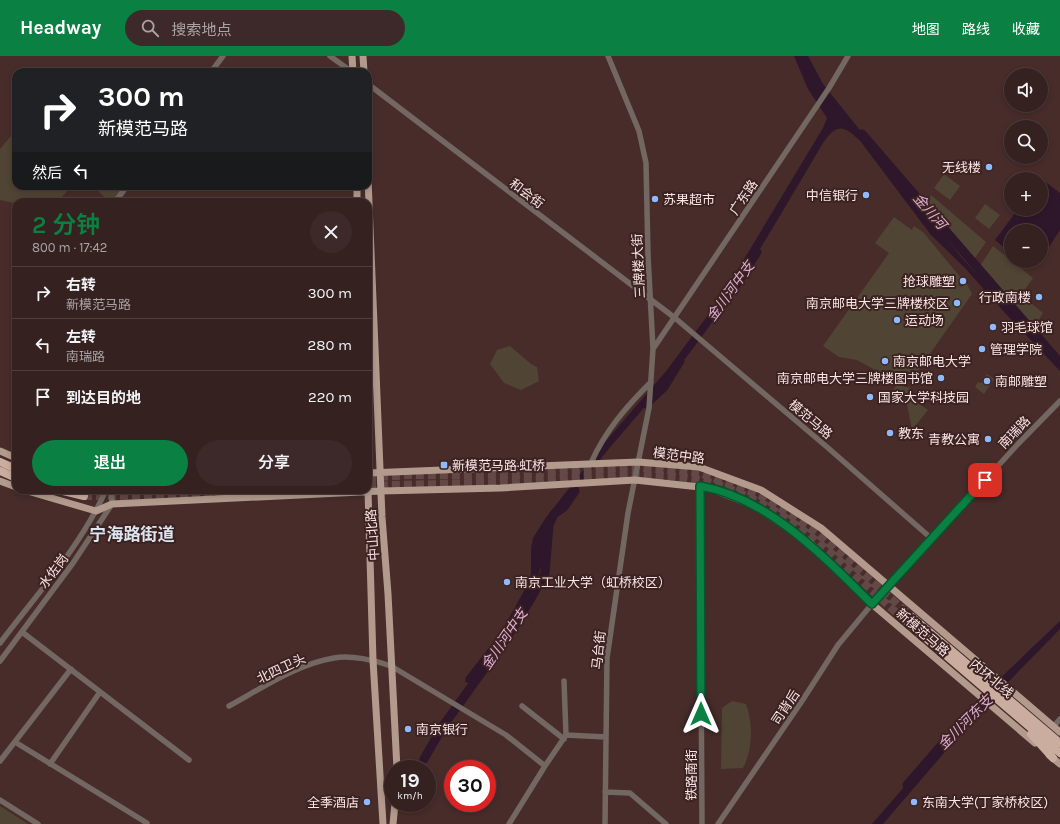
<!DOCTYPE html>
<html lang="zh">
<meta charset="utf-8">
<style>
:root{--surface:#352120;--page:#3d2929;--text:#f1f3f6;--muted:#aaa3a5;--line:#4f3e3e;--accent:#0b8043}
body{margin:0;font-family:Karla,"Noto Sans SC",sans-serif;background:var(--page);color:var(--text);height:100vh;display:flex;flex-direction:column;font-size:15px;white-space:nowrap}
*{box-sizing:border-box;margin:0}
p{font-size:13px;color:var(--muted)}
.icon{flex:none;width:22px;height:22px;fill:none;stroke:currentColor;stroke-width:2;stroke-linecap:round;stroke-linejoin:round}
.map{position:relative;flex:1;overflow:hidden}
.side{position:absolute;left:12px;top:142px;width:360px;height:296px;display:flex;flex-direction:column;background:var(--surface);border-radius:12px;box-shadow:0 2px 6px #0003,0 0 0 1px var(--line)}
.side>*{flex:none}
.top-card{position:absolute;left:12px;top:12px;width:360px;height:122px;border-radius:12px;box-shadow:0 2px 6px #0003,0 0 0 1px var(--line);background:#202124;color:#fff;overflow:hidden}
.buttons{position:absolute;left:1004px;top:12px;display:grid;gap:8px}
.buttons a{display:grid;place-items:center;width:44px;height:44px;border-radius:50%;background:var(--surface);box-shadow:0 2px 6px #0003,0 0 0 1px var(--line);font-size:20px}
.speed{position:absolute;left:384px;top:704px;display:flex;gap:8px;font-size:20px;font-weight:700;text-align:center}
.speed>*{display:grid;place-content:center;width:52px;height:52px;border-radius:50%;background:var(--surface);box-shadow:0 2px 6px #0003,0 0 0 1px var(--line);line-height:1}
.speed small{font-size:10px;font-weight:400}
.speed .limit{border:6px solid #d22;background:#fff;color:#111}
.pin{position:absolute;display:grid;place-items:center;width:34px;height:34px;color:#fff;margin:-17px;border-radius:8px;box-shadow:0 2px 6px #0006}
.me{position:absolute;width:44px;margin:-22px;rotate:0deg;stroke-linejoin:round;filter:drop-shadow(0 0 3px #0008)}
.turn{display:flex;align-items:center;gap:14px;height:84px;padding:0 20px;font-size:18px}
.turn .icon{width:52px;height:52px;stroke-width:2.5}
.turn b{display:block;font-size:28px;line-height:34px}
.then{display:flex;align-items:center;height:38px;padding:0 20px;background:#0003;gap:8px;font-size:15px}
.round{display:grid;place-items:center;flex:none;width:42px;height:42px;border-radius:21px;background:var(--page)}
.overview{display:flex;align-items:center;justify-content:space-between;height:68px;padding:0 20px}
h1{font-size:24px;font-weight:600;line-height:30px;color:var(--accent)}
.cta{display:flex;gap:8px;margin-top:auto;padding:8px 20px}
.cta a{flex:1;height:46px;border-radius:24px;background:var(--accent);color:#fff;font-size:16px;font-weight:600;line-height:46px;text-align:center}
.cta a+a{background:var(--page);color:var(--text)}
ul{padding:0;list-style:none}
li{display:flex;align-items:center;gap:12px;height:52px;padding:0 20px;border-top:1px solid var(--line)}
li div{flex:1}
li b{display:block;font-size:15px}
li em{font-style:normal}
header{display:flex;align-items:center;gap:24px;box-sizing:border-box;height:56px;padding:0 20px;background:var(--accent);color:#fff}
header strong{font-size:19px}
nav{display:flex;gap:22px;margin-inline-start:auto;font-size:14px}
.search{width:280px;height:36px;background:var(--page);display:flex;align-items:center;gap:10px;box-sizing:border-box;padding:0 14px;border-radius:22px;color:var(--muted);font-size:15px}
.map>svg:first-child{display:block}
</style>
<header>
<strong>Headway</strong>
<div class="search"><svg class="icon" aria-label="search" viewBox="0 0 24 24"><circle cx="10" cy="10" r="6"/><path d="M15 15l6 6"/></svg>搜索地点</div>
<nav><a>地图</a><a>路线</a><a>收藏</a></nav>
</header>
<div class="map">
<svg width="1060" height="768" viewBox="0 0 1060 768">
<rect width="100%" height="100%" fill="#472c2a"/>
<path fill="#504434" d="M16 74V130H72L57 146H16V156L14 147 0 144V93Z
M944 118 960 130 950 144 934 132Z
M94 130H125L123 137 111 145 103 140Z
M931 139 986 186 971 208 925 149Z
M985 148 1000 159 989 173 975 162Z
M894 161 912 174 914 170 923 176 961 222 958 229 961 231 967 228 972 238 913 322 884 319 857 304 839 301 823 290 889 197 875 187Z
M993 190 1033 222 1021 239 1043 257 1033 273 978 213Z
M510 290 531 308 537 311 539 325 521 334 504 327 490 308 497 294Z
M987 318 994 323 984 338 975 331 978 326 981 327Z
M897 329 911 332 898 350 888 340Z
M911 342 928 354 912 374 907 348Z
M732 645 746 648C753 667 753 694 743 712L721 713 722 652Z
M0 750 28 768H0Z"/>
<path fill="#2e172a" d="M794 0H808L823 28 962 202 1060 306V315L1005 257 965 212 931 179 861 86C844 69 837 67 823 87 780 159 739 233 688 299 655 341 618 380 585 422 575 436 562 449 553 464 544 481 545 502 538 520 527 549 491 606 469 627L465 626 466 621 502 575 526 531 531 518V492L533 482 545 463 606 385 667 314 720 243 823 72 827 62 808 33Z
M1039 121 1060 137V174L1041 203V175H1011V197L995 184 1018 153H1041V123H1038Z
M1060 565V573L980 655 883 768H872L991 631Z"/>
<g fill="none" stroke-linecap="round" stroke-linejoin="round">
<path stroke="#2e172a" stroke-width="9" d="M862 78 1060 307
M734 232 757 196
M646 348 664 331 680 305
M424 703 443 670 507 581 530 544 545 517 549 469 554 458 564 451 575 435
M907 729 946 684"/>
<path stroke="#624846" stroke-width="8" stroke-dasharray="8 4" stroke-linecap="butt" d="M368 422 409 419 504 420 633 411 700 417 761 440 792 460 819 479 912 561
M368 430C411 428 455 428 498 427 565 424 633 412 700 424 718 427 740 437 757 445 813 473 860 526 907 566
M84 440 221 439 296 434"/>
<path stroke="#736761" stroke-width="5.5" d="M330 0 352 16
M211 16 223 0
M368 28 675 262 827 391 932 483
M115 146 127 130
M653 293 829 32 848 0
M591 407C605 375 626 351 651 326
M700 430 702 768
M22 576 189 704
M0 587C37 538 81 490 106 434
M0 605 73 507 112 448 111 434
M564 625 566 679
M229 650C262 632 297 608 334 602 351 599 375 604 391 610L506 679 545 710 509 768
M522 650 564 683
M1054 670 1060 663
M15 686 147 767
M0 705 71 613
M50 708 100 636
M545 710 566 679 606 681
M605 736 630 737 666 768
M0 744 38 768
M605 768 607 602 628 457 649 352 653 293 648 200 646 107 639 75 608 0
M718 768 802 645 838 589 872 548 1017 389 1060 345"/>
<path stroke="#b29a8d" stroke-width="7" d="M352 0 353 16
M363 0 364 16
M368 123 382 461 388 538 397 713
M357 130V146
M0 395 16 402
M368 417 638 406 699 411 761 434 821 472 1060 676
M0 425 16 431
M24 434 96 455 112 448 381 435 501 432 635 424 709 432 755 450 810 487 872 548 1035 687
M368 434 373 604 383 768
M1049 699 1060 708
M393 768 395 747"/>
<path stroke="#caad9e" stroke-width="8" d="M0 406 16 413
M0 415 16 422
M59 434 84 440
M912 561 1060 687
M907 566 1060 697
M1031 678 1053 702"/>
</g>
<g fill="none" stroke-linecap="round" stroke-linejoin="round">
<g stroke="#07532c" stroke-width="10">
<path id="route" d="M701 658 700 430C769 442 824 501 872 548L985 424"/>
</g>
<use href="#route" stroke="#0b8043" stroke-width="7"/>
</g>
<g fill="#8eb9fc" stroke="#3c2220" stroke-width="1.5">
<circle cx="989" cy="111" r="4"/>
<circle cx="866" cy="139" r="4"/>
<circle cx="655" cy="143" r="4"/>
<circle cx="963" cy="225" r="4"/>
<circle cx="1039" cy="241" r="4"/>
<circle cx="957" cy="247" r="4"/>
<circle cx="897" cy="264" r="4"/>
<circle cx="993" cy="271" r="4"/>
<circle cx="982" cy="293" r="4"/>
<circle cx="885" cy="305" r="4"/>
<circle cx="941" cy="322" r="4"/>
<circle cx="987" cy="325" r="4"/>
<circle cx="870" cy="341" r="4"/>
<circle cx="890" cy="377" r="4"/>
<circle cx="988" cy="383" r="4"/>
<rect x="440" y="405" width="8" height="8" rx="2"/>
<circle cx="507" cy="526" r="4"/>
<circle cx="408" cy="673" r="4"/>
<circle cx="367" cy="746" r="4"/>
<circle cx="914" cy="746" r="4"/>
</g>
<g text-anchor="middle" stroke-width="4" stroke-linejoin="round" paint-order="stroke">
<g font-size="13" fill="#f8e5e4" stroke="#3c2220" text-anchor="start">
<text x="981" y="116" text-anchor="end">无线楼</text>
<text x="858" y="144" text-anchor="end">中信银行</text>
<text x="663" y="148">苏果超市</text>
<text x="955" y="230" text-anchor="end">抢球雕塑</text>
<text x="1031" y="246" text-anchor="end">行政南楼</text>
<text x="949" y="252" text-anchor="end">南京邮电大学三牌楼校区</text>
<text x="905" y="269">运动场</text>
<text x="1001" y="276">羽毛球馆</text>
<text x="990" y="298">管理学院</text>
<text x="893" y="310">南京邮电大学</text>
<text x="933" y="327" text-anchor="end">南京邮电大学三牌楼图书馆</text>
<text x="995" y="330">南邮雕塑</text>
<text x="878" y="346">国家大学科技园</text>
<text x="898" y="382">教东</text>
<text x="980" y="388" text-anchor="end">青教公寓</text>
<text x="452" y="414">新模范马路·虹桥</text>
<text x="515" y="531">南京工业大学（虹桥校区）</text>
<text x="416" y="678">南京银行</text>
<text x="359" y="751" text-anchor="end">全季酒店</text>
<text x="922" y="751">东南大学(丁家桥校区)</text>
</g>
<g font-size="13" fill="#f8e5e4" stroke="#3c2220">
<text transform="translate(527 137) rotate(37)" y="5">和会街</text>
<text transform="translate(743 141) rotate(-56)" y="5">广东路</text>
<text transform="translate(638 210) rotate(-93)" y="5">三牌楼大街</text>
<text transform="translate(811 363) rotate(40)" y="5">模范马路</text>
<text transform="translate(1014 376) rotate(-46)" y="5">南瑞路</text>
<text transform="translate(679 399) rotate(7)" y="5">模范中路</text>
<text transform="translate(372 479) rotate(-94)" y="5">中山北路</text>
<text transform="translate(53 515) rotate(-53)" y="5">水佐岗</text>
<text transform="translate(923 576) rotate(41)" y="5">新模范马路</text>
<text transform="translate(598 594) rotate(-84)" y="5">马台街</text>
<text transform="translate(281 612) rotate(-25)" y="5">北四卫头</text>
<text transform="translate(992 622) rotate(40)" y="5">内环北线</text>
<text transform="translate(785 651) rotate(-56)" y="5">司背后</text>
<text transform="translate(691 719) rotate(-90)" y="5">铁路南街</text>
</g>
<g font-size="14" font-style="italic" fill="#e0aed5" stroke="#3c2220">
<text transform="translate(930 155) rotate(49)" y="5">金川河</text>
<text transform="translate(730 235) rotate(-54)" y="5">金川河中支</text>
<text transform="translate(504 583) rotate(-56)" y="5">金川河中支</text>
<text transform="translate(965 666) rotate(-45)" y="5">金川河东支</text>
</g>
<g font-size="17" font-weight="bold" fill="#dce5f2" stroke="#3c2220">
<text x="132" y="484">宁海路街道</text>
</g>
</g>
</svg>
<div class="buttons">
<a><svg class="icon" aria-label="sound" viewBox="0 0 24 24"><path d="M4 9h4l5-4v14l-5-4H4zM17 9q2 3 0 6"/></svg></a>
<a><svg class="icon" aria-label="search" viewBox="0 0 24 24"><circle cx="10" cy="10" r="6"/><path d="M15 15l6 6"/></svg></a>
<a>+</a>
<a>−</a>
</div>
<div class="speed"><div>19<small>km/h</small></div><div class="limit">30</div></div>
<div class="pin" style="left:985px;top:424px;background:#d93025"><svg class="icon" aria-label="arrive" viewBox="0 0 24 24"><path d="M6 21V4h12l-3 4 3 4H6"/></svg></div>
<svg class="me" style="left:701px;top:658px" viewBox="-20 -20 40 40"><path d="M0-17L14 15 0 8-14 15z" fill="#0b8043" stroke="#fff" stroke-width="4"/></svg>
<div class="top-card">
<div class="turn"><svg class="icon" aria-label="right" viewBox="0 0 24 24"><path d="M7 20v-9h11M14 6l5 5-5 5"/></svg><div><b>300 m</b>新模范马路</div></div>
<div class="then">然后<svg class="icon" aria-label="left" viewBox="0 0 24 24"><path d="M17 20v-9H6M10 6l-5 5 5 5"/></svg></div>
</div>
<section class="side">
<div class="overview"><div><h1>2 分钟</h1><p>800 m · 17:42</p></div><a class="round"><svg class="icon" aria-label="close" viewBox="0 0 24 24"><path d="M6 6l12 12M18 6L6 18"/></svg></a></div>
<ul>
<li><svg class="icon" aria-label="right" viewBox="0 0 24 24"><path d="M7 20v-9h11M14 6l5 5-5 5"/></svg><div><b>右转</b><p>新模范马路</p></div><em>300 m</em></li>
<li><svg class="icon" aria-label="left" viewBox="0 0 24 24"><path d="M17 20v-9H6M10 6l-5 5 5 5"/></svg><div><b>左转</b><p>南瑞路</p></div><em>280 m</em></li>
<li><svg class="icon" aria-label="arrive" viewBox="0 0 24 24"><path d="M6 21V4h12l-3 4 3 4H6"/></svg><div><b>到达目的地</b></div><em>220 m</em></li>
</ul>
<div class="cta"><a>退出</a><a>分享</a></div>
</section>
</div>
